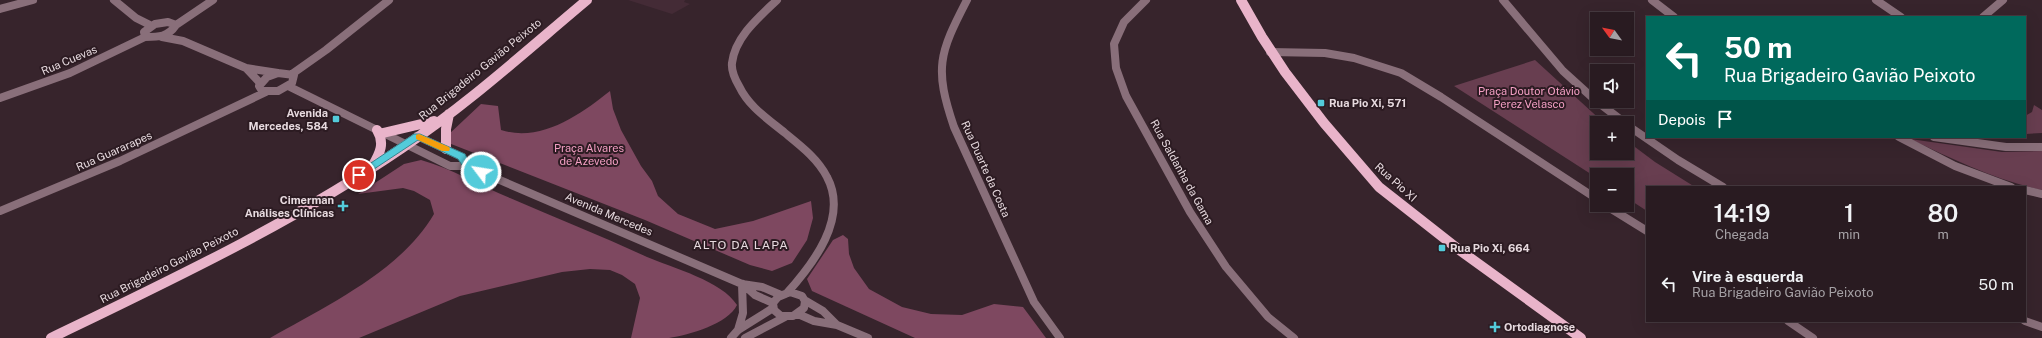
<!DOCTYPE html>
<html lang="pt">
<meta charset="utf-8">
<style>
:root{--surface:#291b21;--page:#35282e;--text:#f1f3f6;--muted:#a5a1a5;--line:#45393f}
body{margin:0;font-family:"Public Sans",sans-serif;background:var(--page);color:var(--text);height:100vh;display:flex;flex-direction:column;font-size:15px;white-space:nowrap}
*{box-sizing:border-box;margin:0}
p{font-size:13px;color:var(--muted)}
.icon{flex:none;width:22px;height:22px;fill:none;stroke:currentColor;stroke-width:2;stroke-linecap:round;stroke-linejoin:round}
.map{position:relative;flex:1;overflow:hidden}
.panel{position:absolute;left:1646px;top:186px;width:380px;height:136px;display:flex;flex-direction:column;background:var(--surface);border-radius:0px;box-shadow:0 4px 16px #0002,0 0 0 1px var(--line)}
.panel>*{flex:none}
.guide{position:absolute;left:1646px;top:16px;width:380px;height:122px;border-radius:0px;box-shadow:0 4px 16px #0002,0 0 0 1px var(--line);background:#00695c;color:#fff;overflow:hidden}
.needle{width:26px;rotate:303deg}
.tools{position:absolute;left:1590px;top:12px;display:grid;gap:8px}
.tools a{display:grid;place-items:center;width:44px;height:44px;border-radius:0px;background:var(--surface);box-shadow:0 4px 16px #0002,0 0 0 1px var(--line);font-size:20px}
.pin{position:absolute;display:grid;place-items:center;width:34px;height:34px;color:#fff;margin:-17px;border:2px solid #fff;border-radius:50%;box-shadow:0 1px 4px #0007}
.me{position:absolute;width:44px;margin:-22px;rotate:301deg;stroke-linejoin:round;filter:drop-shadow(0 0 3px #0008)}
.turn{display:flex;align-items:center;gap:14px;height:84px;padding:0 12px;font-size:18px}
.turn .icon{width:52px;height:52px;stroke-width:2.5}
.turn b{display:block;font-size:28px;line-height:34px}
.then{display:flex;align-items:center;height:38px;padding:0 12px;background:#0003;gap:8px;font-size:15px}
.eta{display:flex;justify-content:space-evenly;align-items:center;height:68px;text-align:center}
.eta b{font-size:24px;font-weight:600;line-height:28px}
ul{padding:0;list-style:none}
li{display:flex;align-items:center;gap:12px;height:60px;padding:0 12px}
li div{flex:1}
li b{display:block;font-size:15px}
li em{font-style:normal}
.map>svg:first-child{display:block}
</style>
<div class="map">
<svg width="2042" height="338" viewBox="0 0 2042 338">
<rect width="100%" height="100%" fill="#37242c"/>
<path fill="#442b36" d="M628 0H685L684 2 690 4 672 14Z"/>
<path fill="#683e50" d="M1535 60 1604 123H1597V153H1627V141L1655 162 1695 187H1647V211L1627 198V175H1597V178L1454 86Z
M2034 105 2042 110V133L2025 134V116L2032 112Z
M1910 139 2002 152 2042 151V190C1995 180 1953 159 1910 139Z"/>
<path fill="#7e4860" d="M610 91 613 109 621 130 641 166 652 181 658 196 678 214 715 229 753 221 811 201 813 218 807 240 792 263 772 271 750 265 645 220 446 142 448 135 481 104 498 106 501 130C541 143 581 114 610 91Z
M421 160C453 169 480 186 510 198 556 218 602 236 647 257 673 268 722 281 737 305 728 324 689 335 669 338 657 338 643 338 631 338L640 298 635 284 622 275 610 270 590 269 562 272 460 296 359 338H270C326 306 401 271 434 214L430 200 414 191 403 188 358 194 404 164Z
M843 235 848 239 849 254 854 268 869 289 902 307 931 314 962 315 994 304 1023 307 1046 338H915L812 291 807 279 833 240Z"/>
<g fill="none" stroke-linecap="round" stroke-linejoin="round">
<path stroke="#896f7a" stroke-width="8" d="M114 0 136 18 152 26
M777 0C759 17 735 37 732 63 731 71 735 79 739 86 749 107 768 119 785 133 801 146 818 159 827 177 849 218 813 264 787 293
M967 0C939 54 934 68 954 127L1034 302 1060 338
M1146 0 1124 22 1114 44 1116 68 1126 96 1190 212 1226 267 1268 317 1294 338
M1503 0 1563 71 1595 100 1625 123
M1652 0 1674 17
M1876 0 1901 17
M0 9 33 0
M1983 17 2003 0
M168 22 176 25C168 37 159 37 145 37L144 32 155 24Z
M176 25 213 0
M162 37 183 41 246 68 278 73
M1270 52 1325 53 1354 58 1401 73 1441 97 1597 199
M246 68 260 83
M278 73 294 75 292 83 278 91H262L259 86 267 77Z
M292 74 326 50 389 0
M288 86 450 166H467L742 284 762 287 781 295
M0 98 70 73 145 37
M1627 125 1678 160 1723 187
M417 136 462 157 467 166
M1899 137 1955 166 2011 187
M1934 137 2006 147H2042
M2025 190 2042 194
M1605 205 1647 231
M0 211 120 161 266 92
M743 284 755 295 773 303
M790 292 802 296 805 301 804 308 793 316H781L774 310 773 303 778 297Z
M806 301 823 311 837 325
M798 314 814 321 837 325 868 338
M1788 321 1813 338
M2025 321 2042 327
M738 330 743 313 742 284
M731 338 738 330 773 308
M745 338 785 317"/>
<path stroke="#e9b4ca" stroke-width="10" d="M1241 0 1262 37 1285 72 1324 123 1379 187 1458 249 1581 338
M383 133 434 121
M446 149V129L449 114
M373 165C380 153 385 143 377 130
M51 338C171 280 292 223 402 148 468 104 526 51 587 0"/>
</g>
<path fill="#53cbda" stroke="#36848e" d="M414 134H420L465 154 470 164 486 172 481 175 464 168 458 159 418 140 362 177H356V173Z"/>
<path fill="#f59e0b" d="M419 134 449 147 450 149 449 151H442L416 139V135Z"/>
<g fill="#53cbda" stroke="#2c1b22" stroke-width="1.5">
<rect x="1317" y="99" width="8" height="8" rx="2"/>
<rect x="332" y="115" width="8" height="8" rx="2"/>
<path d="M341 200h4v4h4v4h-4v4h-4v-4h-4v-4h4z"/>
<rect x="1438" y="244" width="8" height="8" rx="2"/>
<path d="M1493 321h4v4h4v4h-4v4h-4v-4h-4v-4h4z"/>
</g>
<g text-anchor="middle" stroke-width="4" stroke-linejoin="round" paint-order="stroke">
<g font-size="11" fill="#e7dadf" stroke="#2c1b22">
<text transform="translate(69 60) rotate(-23)" y="4">Rua Cuevas</text>
<text transform="translate(480 69) rotate(-39)" y="4">Rua Brigadeiro Gavião Peixoto</text>
<text transform="translate(114 151) rotate(-24)" y="4">Rua Guararapes</text>
<text transform="translate(986 169) rotate(66)" y="4">Rua Duarte da Costa</text>
<text transform="translate(1182 172) rotate(61)" y="4">Rua Saldanha da Gama</text>
<text transform="translate(1396 182) rotate(42)" y="4">Rua Pio XI</text>
<text transform="translate(609 214) rotate(23)" y="4">Avenida Mercedes</text>
<text transform="translate(169 265) rotate(-27)" y="4">Rua Brigadeiro Gavião Peixoto</text>
</g>
<g font-size="11" fill="#f5a0c5" stroke="#2c1b22">
<text x="1529" y="95">Praça Doutor Otávio<tspan x="1529" dy="13">Perez Velasco</tspan></text>
<text x="589" y="152">Praça Alvares<tspan x="589" dy="13">de Azevedo</tspan></text>
</g>
<g font-size="11" font-weight="bold" fill="#e7dadf" stroke="#2c1b22" text-anchor="start">
<text x="1329" y="107">Rua Pio Xi, 571</text>
<text x="328" y="117" text-anchor="end">Avenida<tspan x="328" dy="13">Mercedes, 584</tspan></text>
<text x="334" y="204" text-anchor="end">Cimerman<tspan x="334" dy="13">Análises Clínicas</tspan></text>
<text x="1450" y="252">Rua Pio Xi, 664</text>
<text x="1504" y="331">Ortodiagnose</text>
</g>
<g font-size="12" letter-spacing="1" fill="#e7dadf" stroke="#2c1b22">
<text x="741" y="249">ALTO DA LAPA</text>
</g>
</g>
</svg>
<div class="tools">
<a><svg class="needle" viewBox="-14 -14 28 28"><path d="M0-13l5 13h-10z" fill="#e53935"/><path d="M0 13l5-13h-10z" fill="#a5a1a5"/></svg></a>
<a><svg class="icon" aria-label="sound" viewBox="0 0 24 24"><path d="M4 9h4l5-4v14l-5-4H4zM17 9q2 3 0 6"/></svg></a>
<a>+</a>
<a>−</a>
</div>
<div class="pin" style="left:359px;top:175px;background:#d93025"><svg class="icon" aria-label="arrive" viewBox="0 0 24 24"><path d="M6 21V4h12l-3 4 3 4H6"/></svg></div>
<svg class="me" style="left:481px;top:172px" viewBox="-20 -20 40 40"><circle r="17" fill="#53cbda" stroke="#fff" stroke-width="3"/><path d="M0-11L8 9 0 5-8 9z" fill="#fff"/></svg>
<div class="guide">
<div class="turn"><svg class="icon" aria-label="left" viewBox="0 0 24 24"><path d="M17 20v-9H6M10 6l-5 5 5 5"/></svg><div><b>50 m</b>Rua Brigadeiro Gavião Peixoto</div></div>
<div class="then">Depois<svg class="icon" aria-label="arrive" viewBox="0 0 24 24"><path d="M6 21V4h12l-3 4 3 4H6"/></svg></div>
</div>
<section class="panel">
<div class="eta">
<div><b>14:19</b><p>Chegada</p></div>
<div><b>1</b><p>min</p></div>
<div><b>80</b><p>m</p></div>
</div>
<ul>
<li><svg class="icon" aria-label="left" viewBox="0 0 24 24"><path d="M17 20v-9H6M10 6l-5 5 5 5"/></svg><div><b>Vire à esquerda</b><p>Rua Brigadeiro Gavião Peixoto</p></div><em>50 m</em></li>
</ul>
</section>
</div>
